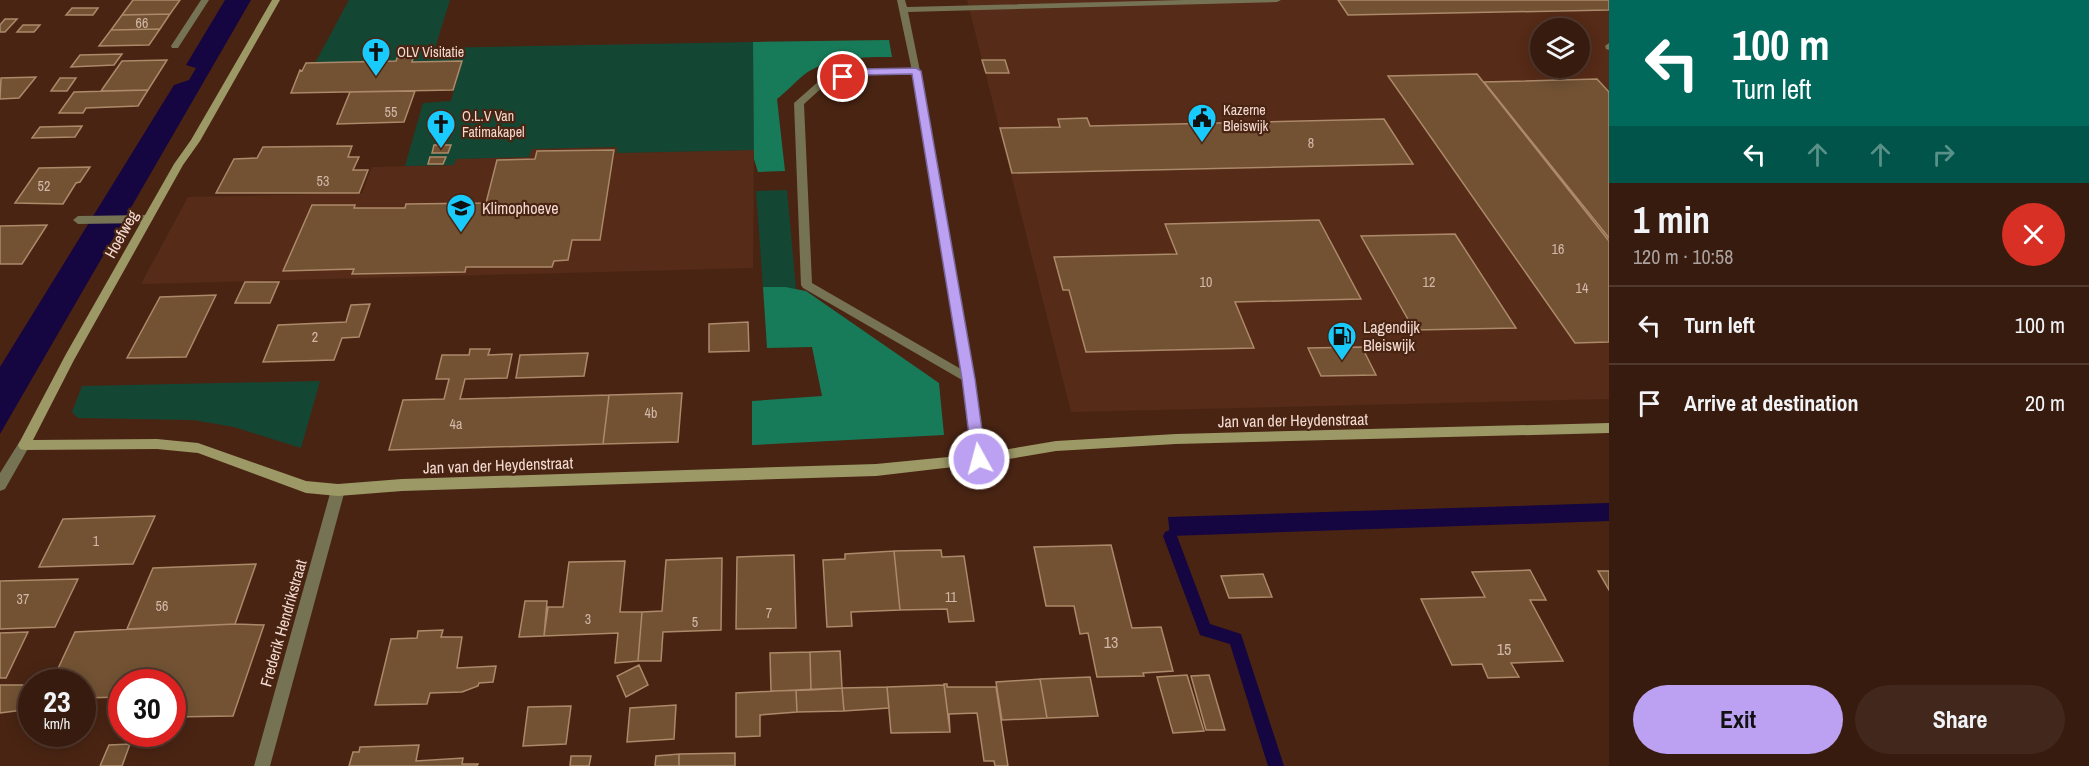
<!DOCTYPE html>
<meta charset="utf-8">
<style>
:root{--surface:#371b0e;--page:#42281c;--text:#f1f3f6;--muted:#aaa19e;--line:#51392e;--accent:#bca0f2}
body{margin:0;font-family:"Archivo Narrow",sans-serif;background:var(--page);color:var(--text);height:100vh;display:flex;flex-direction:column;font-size:22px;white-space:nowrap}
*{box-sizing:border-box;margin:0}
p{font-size:20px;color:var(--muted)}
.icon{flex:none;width:33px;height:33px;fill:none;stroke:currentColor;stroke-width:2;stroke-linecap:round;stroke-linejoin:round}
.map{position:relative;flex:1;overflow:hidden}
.drawer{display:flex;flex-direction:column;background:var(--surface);width:480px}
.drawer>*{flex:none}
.banner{background:#00695c;color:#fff;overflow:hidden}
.buttons{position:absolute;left:1530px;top:18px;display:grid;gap:12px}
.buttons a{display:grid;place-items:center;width:60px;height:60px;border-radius:50%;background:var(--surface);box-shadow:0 3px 15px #0003,0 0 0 2px var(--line);font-size:30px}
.speed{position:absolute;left:18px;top:669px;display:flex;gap:12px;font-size:30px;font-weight:700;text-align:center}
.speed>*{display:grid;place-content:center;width:78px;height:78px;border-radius:50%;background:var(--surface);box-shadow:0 3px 15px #0003,0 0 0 2px var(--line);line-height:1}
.speed small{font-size:15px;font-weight:400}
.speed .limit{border:9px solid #d22;background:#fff;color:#111}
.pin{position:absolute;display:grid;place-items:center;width:51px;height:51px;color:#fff;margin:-26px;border:3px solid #fff;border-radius:50%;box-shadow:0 2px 6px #0007}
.me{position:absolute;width:66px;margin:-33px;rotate:353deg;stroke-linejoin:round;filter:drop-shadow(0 0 4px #0008)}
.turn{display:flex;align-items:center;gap:21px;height:126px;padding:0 24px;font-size:27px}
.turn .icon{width:78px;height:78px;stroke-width:2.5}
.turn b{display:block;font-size:42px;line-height:51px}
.lanes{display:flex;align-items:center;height:57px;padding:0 24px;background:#0003;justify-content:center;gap:30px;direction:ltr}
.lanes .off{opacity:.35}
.round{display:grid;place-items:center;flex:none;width:63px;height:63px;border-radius:32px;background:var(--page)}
.summary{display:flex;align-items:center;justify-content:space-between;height:102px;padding:0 24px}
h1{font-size:36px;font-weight:800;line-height:45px}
.primary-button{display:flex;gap:12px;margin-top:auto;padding:12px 24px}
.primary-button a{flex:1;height:69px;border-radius:36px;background:var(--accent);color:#111;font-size:24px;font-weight:800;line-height:69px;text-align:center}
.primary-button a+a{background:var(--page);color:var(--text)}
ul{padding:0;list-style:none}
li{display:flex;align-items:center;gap:18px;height:78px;padding:0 24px;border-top:2px solid var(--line)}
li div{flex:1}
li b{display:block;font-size:22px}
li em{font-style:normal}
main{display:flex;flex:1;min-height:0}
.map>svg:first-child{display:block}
</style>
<main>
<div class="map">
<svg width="1609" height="766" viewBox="0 0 1609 766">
<rect width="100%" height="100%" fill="#492413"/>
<path fill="#562b17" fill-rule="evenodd" d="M967 0H1609V399L1071 412ZM1540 28H1580V68H1540Z
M617 147V153L754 150 753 268 141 284 188 197 362 193 372 167 453 165 455 159 529 157 531 149Z"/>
<path fill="#134734" d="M349 0H450L435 48 753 42 754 150 617 153V147L532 149 529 157 456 159 454 165 405 166 423 103 451 101 462 61 412 62V58H397L396 61 315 63Z
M787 190 796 289 763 287 756 191Z
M320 381 301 448 234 427 193 420 78 418 72 412 82 386Z"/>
<path fill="#177b59" d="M889 40 892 57C865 57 828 57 805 74 796 81 787 91 777 99L785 171 758 172 754 159 753 42Z
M763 287H785L806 291 939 383 944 435 752 445V401L822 396 812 347 767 348Z"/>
<path fill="#150541" d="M225 0H251L0 434V367L174 85 189 80 196 68 186 65Z
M1609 503V521L1170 536 1168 517Z"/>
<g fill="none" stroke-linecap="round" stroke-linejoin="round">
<path fill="#150541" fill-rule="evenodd" d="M1170 530 1175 532 1177 536 1210 624 1241 634 1284 766H1268L1230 644 1200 635 1163 536 1165 532Z"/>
</g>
<path fill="#725233" stroke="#ac8969" stroke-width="1.5" d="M133 0H180L170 14 122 15Z
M1338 0H1609V10L1348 15Z
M72 8H98L93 15H66Z
M170 14 160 29 111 30 122 15Z
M5 19H17L5 32H0V25Z
M23 25H40L34 32H17Z
M160 29 149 45 99 46 111 30Z
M122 54 114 65 71 67 80 55Z
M397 58H413L412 62 462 61 453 90 291 93 300 70 302 71 306 63 396 61Z
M167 60 148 90 101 91 122 61Z
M982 60H1005L1009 73H986Z
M1477 74 1609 241V342L1575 343 1388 76Z
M36 77 19 98 0 99 1 78Z
M60 78H76L67 91H51Z
M1597 79 1609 92V238L1484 82Z
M148 90 138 106 86 108 83 113H59L74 92Z
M415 91 404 122 337 124 350 92Z
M1087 118 1090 126 1384 119 1413 164 1012 173 1000 128 1060 127 1058 119Z
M82 126 75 137 32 138 40 127Z
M434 145H451L448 153H432Z
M352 146 348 157H359L353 170H368L359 193H216L234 159 257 158 263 147Z
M614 150 600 240H572L568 260 554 261 552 267H466L465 272 352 274 354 269 283 271 312 205H355L354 208H405L406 204 486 203 497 160 535 159 537 151Z
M430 157H446L443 164H428Z
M90 167 80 182 76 183 63 204 15 203 39 168Z
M1319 220 1361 299 1235 302 1254 348 1086 352 1069 290H1063L1054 257 1177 254 1165 224Z
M47 225 22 264H0V226Z
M1455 234 1516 328 1414 330 1361 236Z
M245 282H279L270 303H235Z
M216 295 186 357 127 358 160 297Z
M370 304 359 337 342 338 334 360 263 362 278 325 346 322 351 305Z
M748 322 749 351 709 352V324Z
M1362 347 1376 375 1321 376 1308 348Z
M470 349H490L488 355 512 354 507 378 465 379 460 399 609 395 603 444 389 450 403 400 444 399 449 379H436L442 355H469Z
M588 353 584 376 516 378 520 355Z
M682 393 678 442 603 444 609 395Z
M155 516 133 564 39 567 63 519Z
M1111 545 1132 628 1161 627 1173 671 1143 673 1144 676 1097 677 1088 633 1080 634 1074 606H1046L1034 547Z
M941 550 942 557 964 556 974 621 949 622 947 609 900 610 894 551Z
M894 551 900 610 851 612 852 626 827 627 823 560 845 559V554Z
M794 555 796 628 736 629 737 557Z
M722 558 721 630 663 632 661 661H638L642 612 662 611 666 560Z
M625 561 620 612H642L638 661 615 663 618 633 544 636 548 607H563L569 562Z
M256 564 235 624 127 629 153 568Z
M1530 570 1546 600H1530L1563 661 1511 663 1519 677 1488 678 1482 664 1452 665 1421 599 1485 597 1472 572Z
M1598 571H1609V590Z
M1263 574 1272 597 1229 598 1221 576Z
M78 579 55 627 0 629V581Z
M525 601H547L544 636 519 637Z
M235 624 264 625 233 716 172 717V682H122V697L82 698V682H58L62 674 55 675 75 632Z
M443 630 441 637H462L457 668 496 666 493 682 479 683 478 686 462 692 430 693 427 704 375 705 391 639 417 638 418 631Z
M28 632 6 678H0V633Z
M840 651 842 688 811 690 810 652Z
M810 652 811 690 771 691 770 653Z
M639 665 648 685 626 697 617 676Z
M1187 675 1204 731 1173 733 1157 677Z
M1209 675 1225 730H1206L1191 676Z
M1090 677 1098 716 1047 718 1040 679Z
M1040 679 1047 718 1002 720 996 682Z
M944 684H947V687H996L1008 766H995L994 761H984L977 713 949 714 950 732Z
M0 685H32V693L23 710 0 713Z
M944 685 950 732 891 733 887 687Z
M887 687 889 708 844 711 842 688Z
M842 688 844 711 797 712 796 690Z
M796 690 797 712 760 715V736L736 737V693Z
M676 705 674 739 627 742 630 708Z
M571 706 566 744 523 746 528 707Z
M130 744 122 766H100L109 745Z
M419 745 416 761 463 758 462 764H478L477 766H349L353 752H359L360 747Z
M735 753V766H679V754Z
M679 754V766H655L656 756Z
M571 756H591L589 766H570Z"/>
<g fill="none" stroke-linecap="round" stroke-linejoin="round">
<path fill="#757353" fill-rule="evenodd" d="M1609 43V50L1606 49 1605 46Z
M916 68 920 71 919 73 863 75 825 85 804 104 812 283 973 376 975 379 973 382 969 384 803 288 801 285 794 103 819 81 863 69Z
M148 215 153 219 148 223 78 224 73 220 78 216Z"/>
<path fill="#757353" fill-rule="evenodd" d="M201 0H209L178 48H172L171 46Z
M897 0H905L907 7 1184 0H1281L1277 2 908 12 920 71 975 379 985 459 984 463 979 464 974 463 973 459 963 379 912 71Z
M24 440 28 441 30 445 5 489 0 491V473L20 441Z
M338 484 343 486 345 490 270 766H254L331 490 333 486Z"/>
<path fill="#9c9966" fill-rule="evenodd" d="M272 0H280L200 141 183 165 74 360 33 440 157 439 198 443 306 481 338 484 402 479 876 464 979 454 1056 441 1176 434 1609 423V433L1176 444 1056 451 979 464 876 476 402 491 338 496 306 493 198 453 157 449 24 450 20 449 18 445 66 354 174 164 191 140Z"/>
</g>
<path fill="#bca0f2" stroke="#7a689d" stroke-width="1.5" d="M916 68 921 71 975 379 986 459 984 463 979 465 974 463 972 459 962 379 912 74 863 75 843 80 837 77 863 69Z"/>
<defs>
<g id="church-pin" transform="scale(1.5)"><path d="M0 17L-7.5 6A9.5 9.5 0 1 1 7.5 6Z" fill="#19cafc" stroke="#492413"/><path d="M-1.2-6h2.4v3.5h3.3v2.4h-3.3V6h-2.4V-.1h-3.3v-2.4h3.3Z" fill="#111"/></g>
<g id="civic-pin" transform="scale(1.5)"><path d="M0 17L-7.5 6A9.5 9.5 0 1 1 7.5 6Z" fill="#19cafc" stroke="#492413"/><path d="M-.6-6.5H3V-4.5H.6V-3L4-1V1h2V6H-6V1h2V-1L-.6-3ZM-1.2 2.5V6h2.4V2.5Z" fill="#111"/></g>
<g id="school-pin" transform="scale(1.5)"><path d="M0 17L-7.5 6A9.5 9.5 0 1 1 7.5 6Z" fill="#19cafc" stroke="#492413"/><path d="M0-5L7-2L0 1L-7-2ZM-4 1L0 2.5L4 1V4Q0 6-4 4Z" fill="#111"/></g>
<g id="fuel-pin" transform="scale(1.5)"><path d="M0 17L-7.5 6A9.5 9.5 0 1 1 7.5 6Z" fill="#19cafc" stroke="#492413"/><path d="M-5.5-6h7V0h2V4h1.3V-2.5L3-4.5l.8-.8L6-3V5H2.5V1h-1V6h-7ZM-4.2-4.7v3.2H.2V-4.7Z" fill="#111"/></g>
</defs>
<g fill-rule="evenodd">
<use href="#church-pin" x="376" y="52"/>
<use href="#civic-pin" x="1202" y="118"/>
<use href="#church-pin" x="441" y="124"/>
<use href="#school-pin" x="461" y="208"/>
<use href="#fuel-pin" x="1342" y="336"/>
</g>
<g text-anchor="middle" stroke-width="4.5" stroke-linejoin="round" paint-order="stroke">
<g font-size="14" fill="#d3b8a9">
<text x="142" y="28">66</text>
<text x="391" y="117">55</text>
<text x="1311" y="148">8</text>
<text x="323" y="186">53</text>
<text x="44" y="191">52</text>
<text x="1558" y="254">16</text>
<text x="1206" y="287">10</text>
<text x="1429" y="287">12</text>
<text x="1582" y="293">14</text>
<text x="315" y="342">2</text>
<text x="651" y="418">4b</text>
<text x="456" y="429">4a</text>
<text x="96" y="546">1</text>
<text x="951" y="602">11</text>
<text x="23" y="604">37</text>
<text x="162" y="611">56</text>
<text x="769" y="618">7</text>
<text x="588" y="624">3</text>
<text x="695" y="627">5</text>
</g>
<g font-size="14" fill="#f3dad0" stroke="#492413" text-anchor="start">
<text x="397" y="57">OLV Visitatie</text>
<text x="1223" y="115">Kazerne<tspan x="1223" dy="16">Bleiswijk</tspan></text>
<text x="462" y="121">O.L.V Van<tspan x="462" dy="16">Fatimakapel</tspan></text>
</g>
<g font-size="16" fill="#f3dad0" stroke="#492413" text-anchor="start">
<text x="482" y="214">Klimophoeve</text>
<text x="1363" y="333">Lagendijk<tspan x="1363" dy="18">Bleiswijk</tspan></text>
</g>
<g font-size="16" fill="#f3dad0" stroke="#492413">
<text transform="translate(121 234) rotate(-61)" y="6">Hoefweg</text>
<text transform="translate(1293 420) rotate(-1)" y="6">Jan van der Heydenstraat</text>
<text transform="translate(498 465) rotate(-2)" y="6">Jan van der Heydenstraat</text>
<text transform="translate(283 623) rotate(-74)" y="6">Frederik Hendrikstraat</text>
</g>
<g font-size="16" fill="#d3b8a9">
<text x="1111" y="648">13</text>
<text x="1504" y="655">15</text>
</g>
</g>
</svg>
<div class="buttons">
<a><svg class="icon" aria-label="layers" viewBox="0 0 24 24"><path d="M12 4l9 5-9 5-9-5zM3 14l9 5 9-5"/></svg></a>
</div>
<div class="speed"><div>23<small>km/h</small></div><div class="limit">30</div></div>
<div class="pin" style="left:843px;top:77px;background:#d93025"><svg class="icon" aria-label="arrive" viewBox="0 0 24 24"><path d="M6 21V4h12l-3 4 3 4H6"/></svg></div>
<svg class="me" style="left:979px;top:459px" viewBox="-20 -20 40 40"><circle r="17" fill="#bca0f2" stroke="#fff" stroke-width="3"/><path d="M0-11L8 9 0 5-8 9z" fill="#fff"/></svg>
</div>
<section class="drawer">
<div class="banner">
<div class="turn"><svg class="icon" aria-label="left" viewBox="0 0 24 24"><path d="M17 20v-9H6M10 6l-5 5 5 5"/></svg><div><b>100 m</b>Turn left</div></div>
<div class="lanes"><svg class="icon" aria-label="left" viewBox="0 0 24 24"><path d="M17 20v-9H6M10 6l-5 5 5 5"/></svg><svg class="icon off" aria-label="ahead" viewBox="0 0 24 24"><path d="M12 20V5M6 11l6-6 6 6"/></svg><svg class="icon off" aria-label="ahead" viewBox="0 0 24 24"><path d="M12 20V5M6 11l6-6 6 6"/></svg><svg class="icon off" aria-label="right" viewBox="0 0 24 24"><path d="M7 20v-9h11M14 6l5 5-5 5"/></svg></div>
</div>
<div class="summary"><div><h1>1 min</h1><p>120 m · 10:58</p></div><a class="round" style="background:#d93025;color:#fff"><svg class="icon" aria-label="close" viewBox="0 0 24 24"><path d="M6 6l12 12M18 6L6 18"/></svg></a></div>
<ul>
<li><svg class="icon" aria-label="left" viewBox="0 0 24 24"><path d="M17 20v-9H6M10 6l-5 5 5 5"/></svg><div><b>Turn left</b></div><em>100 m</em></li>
<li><svg class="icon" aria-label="arrive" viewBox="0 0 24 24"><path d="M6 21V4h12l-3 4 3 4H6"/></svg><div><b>Arrive at destination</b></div><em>20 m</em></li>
</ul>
<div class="primary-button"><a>Exit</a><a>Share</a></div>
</section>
</main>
